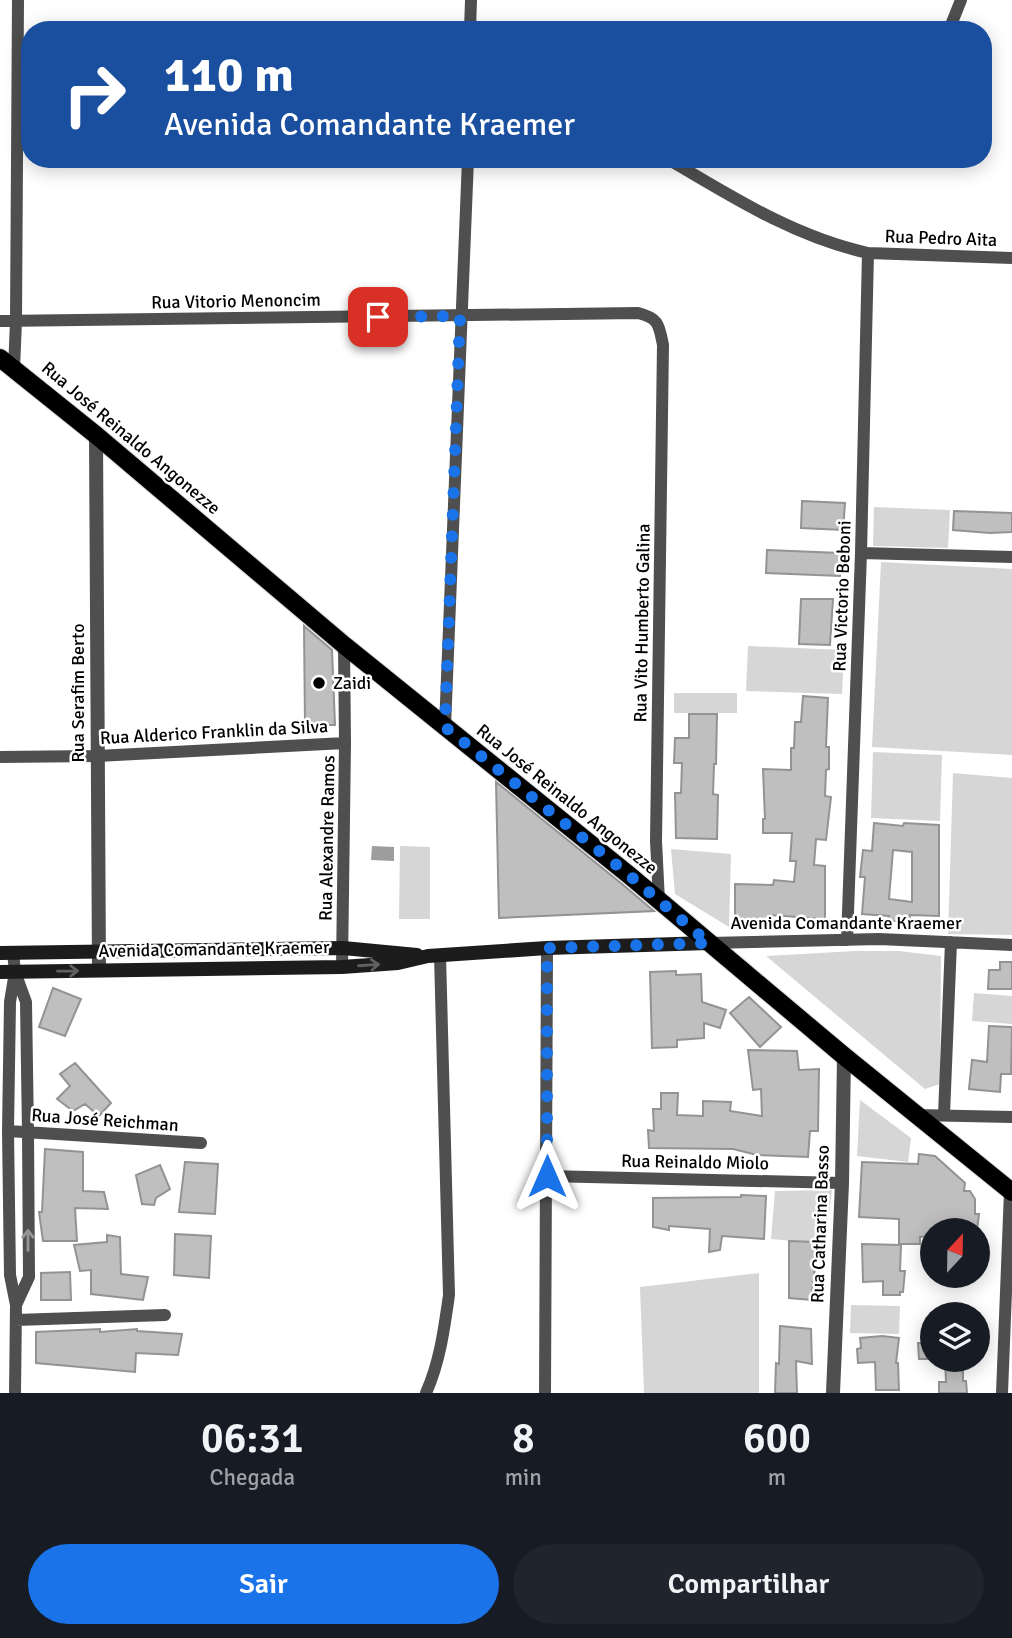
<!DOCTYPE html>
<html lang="pt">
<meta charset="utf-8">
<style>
:root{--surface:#171b24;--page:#20242c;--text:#f1f3f6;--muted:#9ea1a6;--accent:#1a73e8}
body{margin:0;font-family:Signika,sans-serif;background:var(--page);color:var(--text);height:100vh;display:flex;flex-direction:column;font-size:26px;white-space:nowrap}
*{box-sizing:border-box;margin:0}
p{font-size:23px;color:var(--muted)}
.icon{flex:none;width:38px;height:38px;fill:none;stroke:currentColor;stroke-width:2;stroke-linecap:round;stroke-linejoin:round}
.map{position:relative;height:1393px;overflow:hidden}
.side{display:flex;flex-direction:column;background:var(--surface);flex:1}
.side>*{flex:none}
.hud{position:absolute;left:21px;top:21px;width:971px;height:147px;border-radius:28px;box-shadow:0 4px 18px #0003;background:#1a4fa0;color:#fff;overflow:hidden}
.needle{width:46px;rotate:22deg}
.controls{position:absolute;left:920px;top:1218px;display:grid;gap:14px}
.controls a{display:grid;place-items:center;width:70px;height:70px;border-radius:50%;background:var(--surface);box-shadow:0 4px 18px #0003;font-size:35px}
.pin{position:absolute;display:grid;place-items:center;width:60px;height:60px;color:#fff;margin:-30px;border-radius:14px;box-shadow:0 4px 10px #0006}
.me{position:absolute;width:77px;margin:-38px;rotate:0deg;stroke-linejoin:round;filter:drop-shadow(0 0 5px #0008)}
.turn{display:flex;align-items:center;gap:24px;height:147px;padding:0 28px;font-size:32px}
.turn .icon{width:91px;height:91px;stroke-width:2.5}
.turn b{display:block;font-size:49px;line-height:60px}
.eta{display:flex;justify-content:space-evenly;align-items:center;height:119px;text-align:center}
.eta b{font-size:42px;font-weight:600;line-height:49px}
.button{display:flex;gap:14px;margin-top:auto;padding:14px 28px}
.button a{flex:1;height:80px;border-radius:42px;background:var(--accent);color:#fff;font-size:28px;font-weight:600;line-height:80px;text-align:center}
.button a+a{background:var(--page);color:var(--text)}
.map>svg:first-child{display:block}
</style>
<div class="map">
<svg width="1012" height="1393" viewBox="0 0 1012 1393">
<rect width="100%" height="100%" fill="#fff"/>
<path fill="#d6d6d6" d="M874 507 950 510 948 548 873 546Z
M881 562 1012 569V755L872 747Z
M748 646 844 650 842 694 746 691Z
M674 693H737V713H674Z
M873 752 942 755 940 821 871 818Z
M953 773 1012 778V935L948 934Z
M400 846 430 847V919H399Z
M671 849 731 854 729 927 675 894Z
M855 951H899L941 956 940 1084 925 1089 766 956Z
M974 993 1012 996V1024L972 1021Z
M860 1100 911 1138 908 1162 857 1156Z
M832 1190 825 1244 771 1239 775 1191Z
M759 1273V1393H644L640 1287Z
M851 1305 900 1306 899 1334 850 1333Z"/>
<path fill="#9d9d9d" d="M372 846 394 847V861L371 860Z"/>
<path fill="#bfbfbf" stroke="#939393" stroke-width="2" fill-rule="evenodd" d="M802 501 845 503 843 530 801 528Z
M954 511 1012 513V532L990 533 953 530Z
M767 550 840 553V576L766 573Z
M801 599H833L830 645 799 644Z
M304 626 332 650 335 725H305Z
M803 696 828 698 826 747H829V769L826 770 825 796 831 797 826 840 816 839 814 865 825 866V919L769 915V924H735V884L773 885 774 880 794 882 796 861H790L792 833H763V819H765L763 769 791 770V748H794L795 722H801Z
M689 714H717L716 764H714L713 794 718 795 717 839 676 838 675 793H681L682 763H674L675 738H689Z
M496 782 622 884 654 911 499 918Z
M874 823 903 826 904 823 939 825V916L910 915 909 923 888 920 889 916 862 914 865 877H860L863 850 872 851ZM893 850 912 852V902L889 899Z
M1000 962H1012V989H988L989 970H1000Z
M676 971V975L701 974 702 1002 726 1010 720 1028 704 1023V1038L677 1040V1047L652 1048 650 972Z
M53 988 81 999 65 1036 39 1027Z
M749 997 781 1027 760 1047 730 1013Z
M989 1026 1012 1027 1011 1074H1001L1000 1092 969 1089 972 1060 987 1062Z
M748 1050 797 1051 799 1070 819 1069 818 1131H810L808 1157 757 1155 733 1149 649 1148 648 1130 654 1131 653 1109H661V1093H678L677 1115 703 1116V1101L731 1102 730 1111 762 1116 761 1089 753 1090Z
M75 1063 111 1103 99 1116 85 1104 73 1111 57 1099 70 1086 60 1074Z
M45 1149 83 1152V1191L104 1192 108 1209 75 1208 77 1241H43L39 1212H42Z
M919 1154 935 1156 965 1183 964 1191H970L975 1199V1214H979L977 1230H933V1236L920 1237V1244H899V1219L859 1217 862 1162 918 1164Z
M185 1162 218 1164 215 1214 179 1212Z
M160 1165 170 1189 156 1198 154 1205 142 1204 136 1175Z
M741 1195 766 1196 764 1239 722 1236 720 1250 709 1252 710 1229 669 1226V1230L653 1227V1198L741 1197Z
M175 1234 211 1236 209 1278 174 1275Z
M107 1235 120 1237 121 1274 148 1277 143 1300 91 1294V1270L80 1271 74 1245 107 1242Z
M789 1241 814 1242 815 1268 811 1300 789 1298Z
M862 1244 901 1245 900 1271H905L903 1292H900V1295H883V1281L863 1282Z
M70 1272 71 1300H41V1273Z
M780 1326 811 1329 812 1364 796 1361 797 1393H775L776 1363 779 1364Z
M100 1329V1332L137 1329V1331L182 1334 178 1355 136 1353 135 1372 36 1363V1332Z
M882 1336 899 1338 896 1363H898L899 1390H876L875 1362 858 1363 857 1349 861 1348 860 1338Z
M918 1343H931L932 1359H919Z
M945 1360H963V1381H966L967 1393H939V1382H946Z"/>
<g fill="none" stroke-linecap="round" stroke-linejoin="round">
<g stroke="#dbdbdb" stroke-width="20">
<path id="primary" d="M0 358 96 435 344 645 629 875 844 1056 1012 1192"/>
</g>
<path stroke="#4f4f4f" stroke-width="12" d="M470 30 471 0
M949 30 961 0
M668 159C732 197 795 237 868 253L1012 258
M0 321 638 313C659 318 659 325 663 345L656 841 659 901
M14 369 16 321 18 0
M861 553 1012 557
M445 727 468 159
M0 757 97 756 345 743
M847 940 861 553 868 253
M709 943 879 939 1012 945
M13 952 15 972 26 1002 28 1133 29 1277 16 1305
M342 967 345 743 344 645
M916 1115 1012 1117
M944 1115 951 942
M8 1131 201 1143
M547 1176 842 1183
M16 1320 165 1315
M15 1393 16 1305 10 1275 8 1131 10 1002 15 972
M426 1393C440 1361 444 1330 449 1295L440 955
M545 1393 547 948
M1002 1393 1010 1191"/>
<path stroke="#4f4f4f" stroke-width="14" d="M96 435 99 970
M833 1393 842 1183 844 1056"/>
<path stroke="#1c1c1c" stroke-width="14" d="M0 953 343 948 417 955
M0 972 342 967 398 963 428 956 547 948 709 943"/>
<use href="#primary" stroke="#000" stroke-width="18"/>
</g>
<defs><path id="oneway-shaft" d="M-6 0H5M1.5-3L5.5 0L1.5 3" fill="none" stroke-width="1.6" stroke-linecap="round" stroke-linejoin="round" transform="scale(1.75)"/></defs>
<g stroke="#606060">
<use href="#oneway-shaft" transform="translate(369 965) rotate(-4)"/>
<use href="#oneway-shaft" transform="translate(68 971) rotate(-1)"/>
</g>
<use stroke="#959595" href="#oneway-shaft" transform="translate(28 1240) rotate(-90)"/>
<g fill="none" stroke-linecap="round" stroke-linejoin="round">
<path stroke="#1a73e8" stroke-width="12" stroke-dasharray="0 21.6" d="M378 317 460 316 445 727 629 875 709 943 547 948V1176"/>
</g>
<circle fill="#000" stroke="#fff" stroke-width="2.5" cx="319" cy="683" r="7"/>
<g text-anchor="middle" stroke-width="5" stroke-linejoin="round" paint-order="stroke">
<g font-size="18" fill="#000" stroke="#fff">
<text transform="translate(941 238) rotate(2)" y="6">Rua Pedro Aita</text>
<text transform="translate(236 301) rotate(-1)" y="6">Rua Vitorio Menoncim</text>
<text transform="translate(131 438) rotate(40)" y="6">Rua José Reinaldo Angonezze</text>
<text transform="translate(842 596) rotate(-88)" y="6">Rua Victorio Beboni</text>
<text transform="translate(642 623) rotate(-89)" y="6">Rua Vito Humberto Galina</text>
<text transform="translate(78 693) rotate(-90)" y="6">Rua Serafim Berto</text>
<text transform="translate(214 732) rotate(-3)" y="6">Rua Alderico Franklin da Silva</text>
<text transform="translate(567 799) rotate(39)" y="6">Rua José Reinaldo Angonezze</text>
<text transform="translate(327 838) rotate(-89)" y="6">Rua Alexandre Ramos</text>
<text x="846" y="929">Avenida Comandante Kraemer</text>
<text transform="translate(214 949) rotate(-1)" y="6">Avenida Comandante Kraemer</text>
<text transform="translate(105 1120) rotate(4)" y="6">Rua José Reichman</text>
<text transform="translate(695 1162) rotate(1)" y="6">Rua Reinaldo Miolo</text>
<text transform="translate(820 1224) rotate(-88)" y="6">Rua Catharina Basso</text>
</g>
<g font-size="18" fill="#000" stroke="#fff" text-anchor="start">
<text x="333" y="689">Zaidi</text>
</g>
</g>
</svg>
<div class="controls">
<a><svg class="needle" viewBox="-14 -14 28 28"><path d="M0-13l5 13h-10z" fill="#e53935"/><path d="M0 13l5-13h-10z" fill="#9ea1a6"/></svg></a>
<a><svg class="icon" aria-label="layers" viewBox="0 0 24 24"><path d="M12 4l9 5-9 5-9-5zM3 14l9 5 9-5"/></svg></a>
</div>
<div class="pin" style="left:378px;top:317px;background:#d93025"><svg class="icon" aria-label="arrive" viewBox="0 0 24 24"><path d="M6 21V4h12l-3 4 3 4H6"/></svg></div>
<svg class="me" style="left:547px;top:1176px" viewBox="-20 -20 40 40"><path d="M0-17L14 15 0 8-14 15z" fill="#1a73e8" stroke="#fff" stroke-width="4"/></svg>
<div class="hud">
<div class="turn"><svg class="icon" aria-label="right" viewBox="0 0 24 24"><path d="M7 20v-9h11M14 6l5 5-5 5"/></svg><div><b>110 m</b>Avenida Comandante Kraemer</div></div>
</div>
</div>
<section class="side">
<div class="eta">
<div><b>06:31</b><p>Chegada</p></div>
<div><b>8</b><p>min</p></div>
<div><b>600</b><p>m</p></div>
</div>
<div class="button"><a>Sair</a><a>Compartilhar</a></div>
</section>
